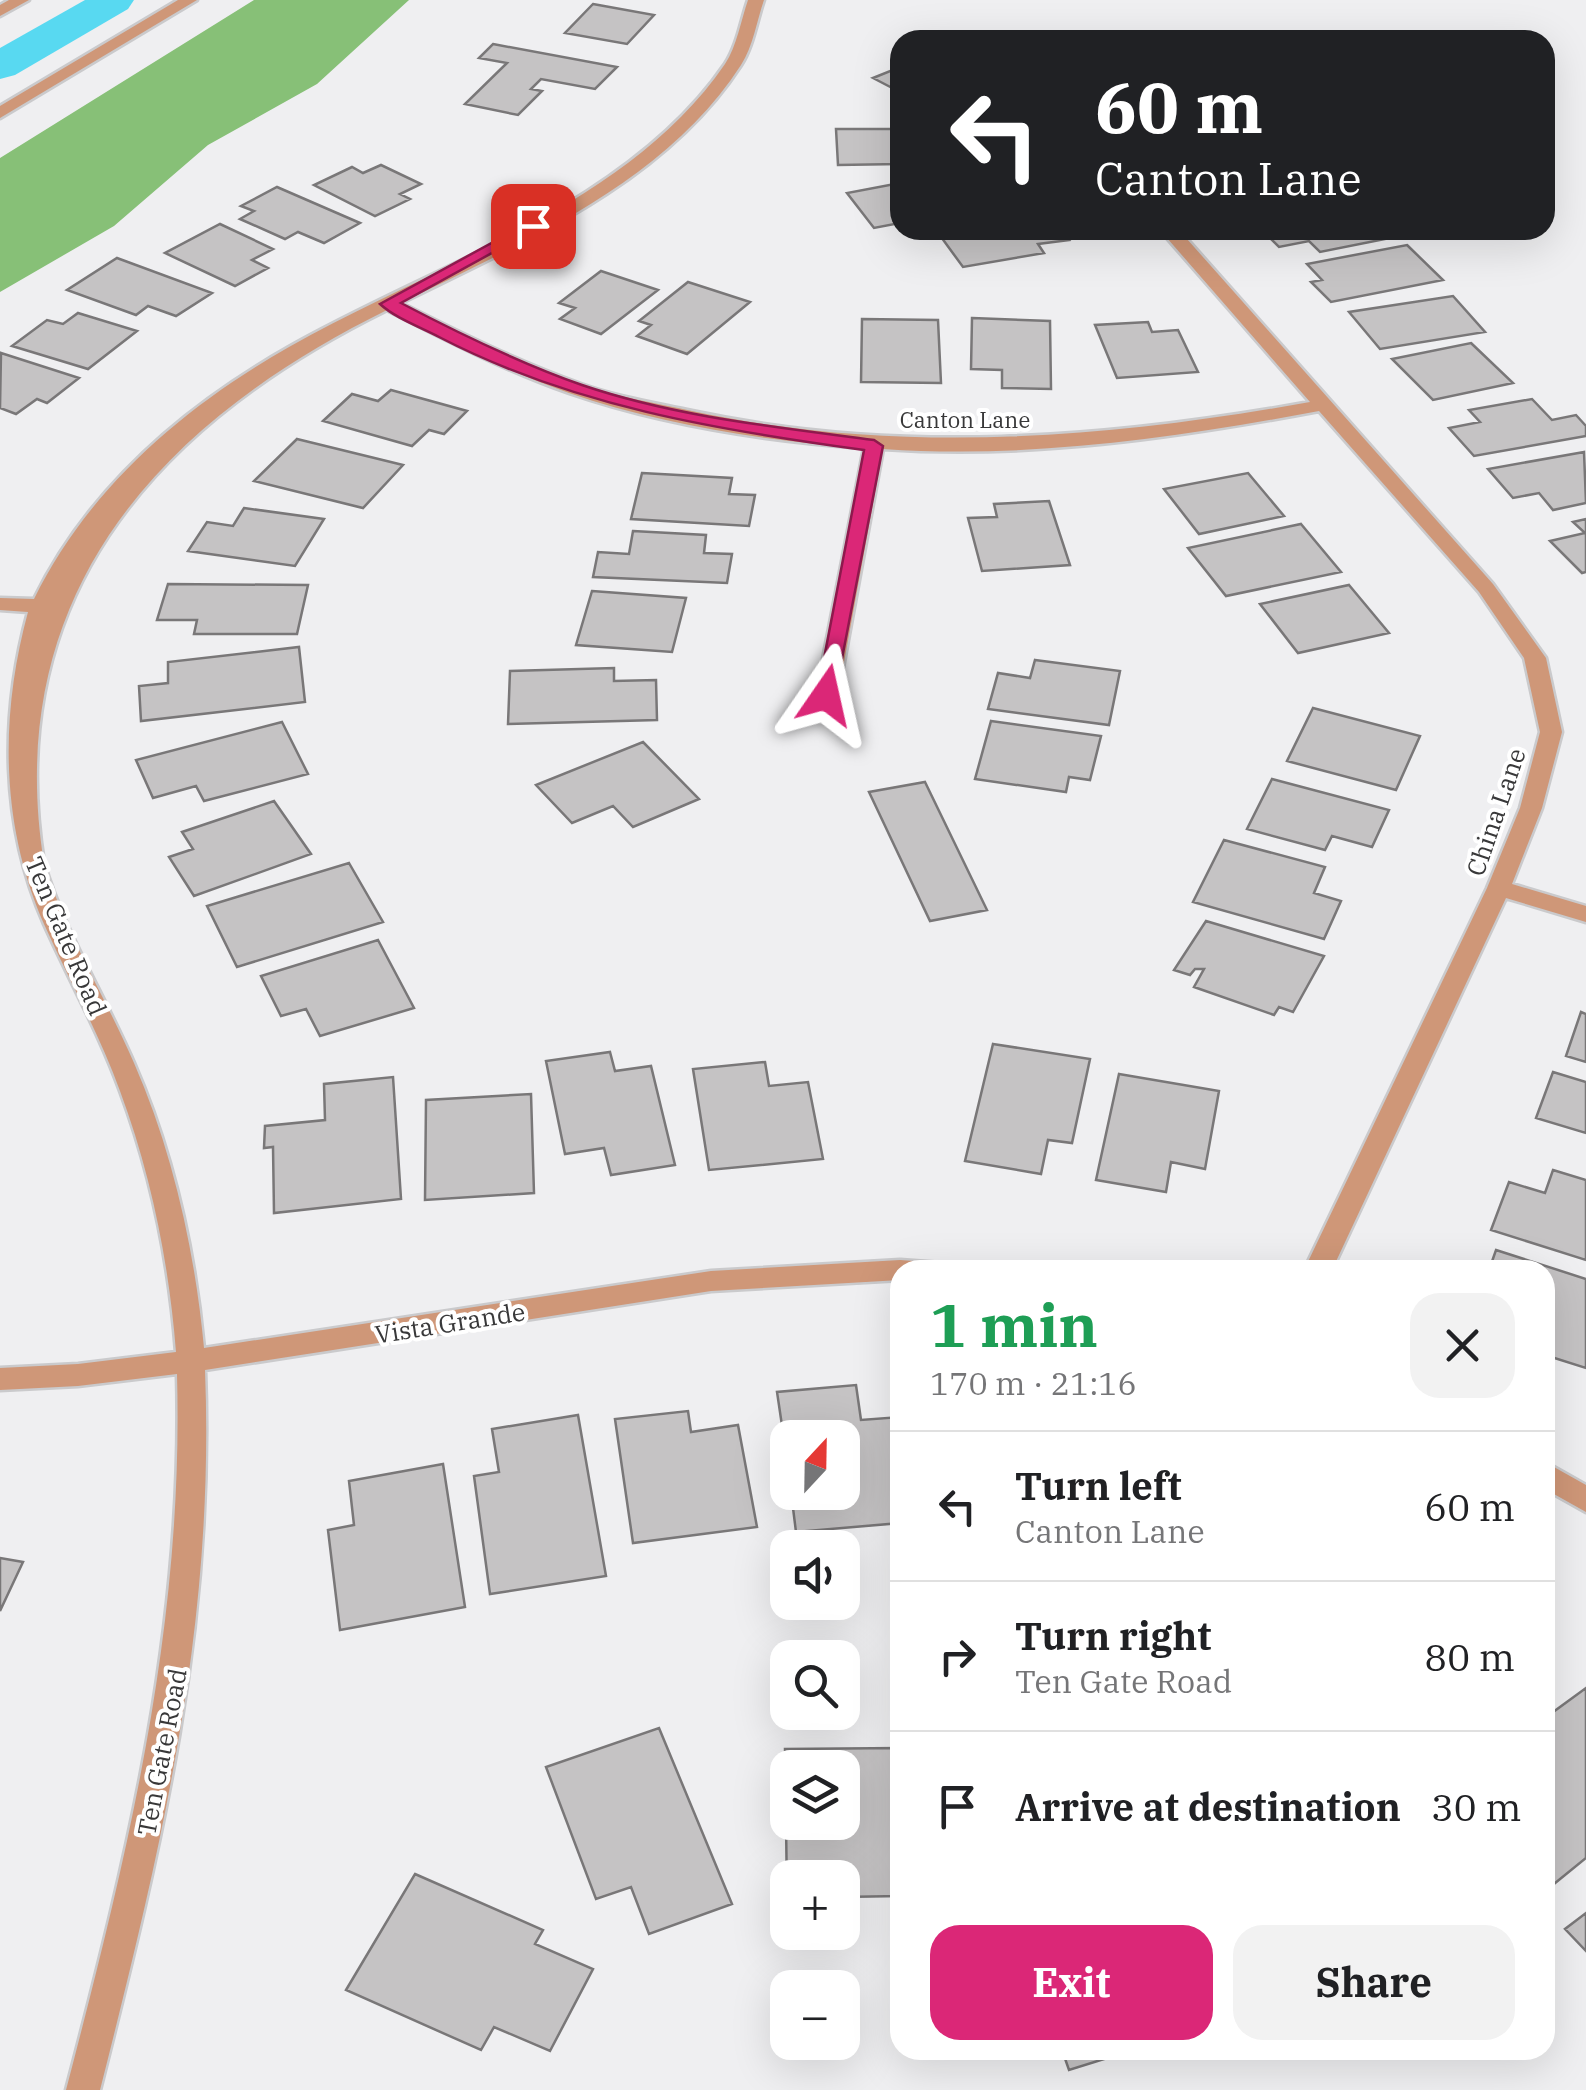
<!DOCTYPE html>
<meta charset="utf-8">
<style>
:root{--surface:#fff;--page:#f2f2f2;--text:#202124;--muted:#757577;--line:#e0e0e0;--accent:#db2777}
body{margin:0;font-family:"IBM Plex Serif",serif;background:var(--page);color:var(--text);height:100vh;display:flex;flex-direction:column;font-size:38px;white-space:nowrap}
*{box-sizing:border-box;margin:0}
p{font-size:32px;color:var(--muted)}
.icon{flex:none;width:55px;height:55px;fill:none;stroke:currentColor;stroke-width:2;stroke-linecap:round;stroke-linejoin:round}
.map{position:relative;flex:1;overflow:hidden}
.panel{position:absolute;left:890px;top:1260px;width:665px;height:800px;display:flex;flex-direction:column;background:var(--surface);border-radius:30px;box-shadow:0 10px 40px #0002}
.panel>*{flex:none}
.guide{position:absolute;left:890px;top:30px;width:665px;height:210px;border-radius:30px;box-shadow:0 10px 40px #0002;background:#202124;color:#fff;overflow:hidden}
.needle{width:65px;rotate:22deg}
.fabs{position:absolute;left:770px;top:1420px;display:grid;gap:20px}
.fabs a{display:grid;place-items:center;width:90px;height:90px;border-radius:20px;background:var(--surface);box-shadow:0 10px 40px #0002;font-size:50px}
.pin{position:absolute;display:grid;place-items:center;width:85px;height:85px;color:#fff;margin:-42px;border-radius:20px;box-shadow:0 5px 15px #0006}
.me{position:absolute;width:110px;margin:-55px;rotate:11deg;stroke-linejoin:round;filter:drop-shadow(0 0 8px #0008)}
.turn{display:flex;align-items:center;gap:35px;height:210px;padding:0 40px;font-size:45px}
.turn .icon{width:130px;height:130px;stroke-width:2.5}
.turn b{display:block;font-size:70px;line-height:85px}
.round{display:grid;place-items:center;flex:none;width:105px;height:105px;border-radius:30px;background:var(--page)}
.headline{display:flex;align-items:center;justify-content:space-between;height:170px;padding:0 40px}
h1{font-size:60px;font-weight:800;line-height:75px;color:#1e9e55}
.primary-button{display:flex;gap:20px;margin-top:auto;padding:20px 40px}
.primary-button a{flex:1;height:115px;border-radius:30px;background:var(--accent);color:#fff;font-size:40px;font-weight:800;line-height:115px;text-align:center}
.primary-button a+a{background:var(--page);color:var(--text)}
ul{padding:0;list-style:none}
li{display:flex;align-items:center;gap:30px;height:150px;padding:0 40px;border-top:2px solid var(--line)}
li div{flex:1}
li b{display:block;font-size:38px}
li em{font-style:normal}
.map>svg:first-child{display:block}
</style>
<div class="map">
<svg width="1586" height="2090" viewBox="0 0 1586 2090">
<rect width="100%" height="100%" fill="#efeff1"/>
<path fill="#87c077" d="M254 0H409L317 84 208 145 114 226 0 292V158Z"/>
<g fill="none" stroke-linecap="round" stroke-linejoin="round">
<path fill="#58d9f1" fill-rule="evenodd" d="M85 0H134L128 9 15 75 0 79V48Z"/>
</g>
<path fill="#c5c3c4" stroke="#797778" stroke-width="2.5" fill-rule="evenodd" d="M593 4 654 15 627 44 565 33Z
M493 44 617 67 595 89 541 79 531 89 542 91 518 115 465 104 507 63 479 58Z
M900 67V92L873 78Z
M836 129H900V164L838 165Z
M381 165 421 184 400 194 410 199 375 216 314 185 352 167 363 173Z
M900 183V223L874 228 847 193Z
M277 187 360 223 324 243 298 232 285 239 240 219 254 211 241 206Z
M220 224 273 249 252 260 268 268 235 286 165 253Z
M936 230H1061L1069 240 1038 244 1044 253 963 267Z
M1262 230H1388L1395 237 1320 252 1309 241 1279 247Z
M1407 245 1443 280 1331 302 1311 282 1322 280 1307 264Z
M117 258 212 293 176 316 148 306 136 315 67 290Z
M601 271 658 290 601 334 560 319 575 308 559 303Z
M688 282 750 302 687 354 637 336 651 325 639 321Z
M1453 296 1485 332 1380 349 1349 312Z
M78 313 137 331 88 369 12 346 47 320 63 324Z
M972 318 1050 321 1051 389 1002 388V370L971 369Z
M862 319 938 320 941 383 861 382Z
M1148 322 1152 332 1178 330 1198 372 1117 378 1095 325Z
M1471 343 1513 383 1433 400 1392 359Z
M1 353 79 378 47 403 37 399 16 414 0 408Z
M391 390 467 411 444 434 429 430 412 446 323 421 352 394 378 401Z
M1532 399 1552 420 1576 415 1586 426V436L1474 456 1449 428 1480 422 1469 410Z
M297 439 403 465 363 508 254 481Z
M1584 452 1586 503 1553 510 1539 493 1513 498 1488 469Z
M642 473 732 478 729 494 755 495 749 526 631 519Z
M1248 473 1284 516 1199 534 1164 489Z
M1049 501 1070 565 982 571 968 518 997 517 994 504Z
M244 508 324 519 295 566 188 551 207 522 233 526Z
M1586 519V572L1582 573 1550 541 1585 533 1573 522Z
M1301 524 1341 572 1226 596 1188 548Z
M633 531 706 535 704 553 732 554 727 583 593 577 598 552 629 554Z
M168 584 308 585 297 634H194L197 620H157Z
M1349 585 1389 633 1298 653 1260 604Z
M592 591 686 598 672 652 576 645Z
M299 647 305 702 141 721 139 686 168 683V662Z
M1035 660 1120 671 1109 725 988 709 998 673 1030 678Z
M614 668V681L656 680 657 720 508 724 510 671Z
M1313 708 1420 736 1396 790 1287 761Z
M991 721 1101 736 1090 780 1069 777 1066 792 975 779Z
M282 722 308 774 204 801 196 786 153 798 136 760Z
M643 742 699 799 633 827 613 806 572 823 536 785Z
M1272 779 1389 810 1372 847 1332 836 1325 850 1247 829Z
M925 782 987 910 930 921 869 792Z
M274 801 311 854 194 896 169 857 193 849 182 832Z
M1224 840 1325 867 1314 893 1341 901 1324 939 1193 902Z
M349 863 383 922 237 967 207 906Z
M1206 921 1324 956 1293 1012 1279 1007 1274 1015 1194 987 1204 969H1195L1190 975 1174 970Z
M378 940 414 1008 320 1036 306 1009 281 1016 261 976Z
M1581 1012 1586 1014V1062L1566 1056Z
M993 1044 1090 1059 1072 1143 1048 1140 1041 1174 965 1161Z
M610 1052 615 1071 651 1066 675 1165 611 1175 604 1148 565 1154 546 1061Z
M765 1062 769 1086 808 1082 823 1159 709 1170 693 1069Z
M1553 1072 1586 1082V1133L1536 1118Z
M1119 1074 1219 1091 1205 1169 1171 1162 1166 1192 1096 1180Z
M393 1077 401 1199 274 1213 273 1147 264 1148 265 1126 325 1120 324 1084Z
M531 1094 534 1193 425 1200 426 1100Z
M1553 1170 1586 1180V1260L1491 1230 1509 1182 1545 1193Z
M1496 1250 1586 1279V1368L1545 1355V1270H1489Z
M856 1385 861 1420 900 1417V1523L796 1532 791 1492H842V1438H788V1466L777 1392Z
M688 1411 691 1432 738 1425 757 1527 633 1543 615 1419Z
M578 1415 606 1576 490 1594 474 1476 499 1472 492 1429Z
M443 1464 465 1607 340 1630 328 1530 354 1525 349 1481Z
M0 1558 23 1562 0 1611Z
M1586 1688V1858L1549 1888 1545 1884V1718Z
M659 1728 732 1904 649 1934 631 1887 596 1899 546 1767Z
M900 1748V1896L842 1897V1878H788L787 1897 785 1749ZM788 1768H842V1822H788Z
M415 1874 543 1930 535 1944 593 1969 550 2051 494 2027 481 2050 346 1990Z
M1586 1913V1951L1565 1929Z
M1062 2050H1133L1069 2070Z"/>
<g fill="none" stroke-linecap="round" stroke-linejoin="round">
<g stroke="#cacacc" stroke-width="5">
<path id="lane" d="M9 0H29L0 16V5Z
M178 0H197L0 118V106Z"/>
</g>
<g stroke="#cacacc" stroke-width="5">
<path id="street" d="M748 0H764C757 20 753 47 741 65 665 183 522 243 401 303 460 333 519 362 581 384 617 397 655 403 692 411 898 455 1105 439 1310 402L1160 230H1179L1493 584 1546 658 1562 732 1542 808 1512 884 1586 906V922L1506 898 1332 1270H1304L1487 888 1520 808 1540 732 1524 658 1479 592 1319 411C1176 438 1030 459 883 449L838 695 827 702 816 695 864 448C766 441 662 425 569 393 506 371 446 340 387 310 166 419 0 589 44 863 65 933 105 996 134 1063 173 1152 195 1252 204 1348L711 1271 900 1260 941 1263 945 1270H900V1280L711 1291 205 1370C215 1625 162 1845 100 2090H66C129 1849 184 1625 177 1374L78 1386 0 1390V1368L78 1364 176 1352C169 1263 151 1174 120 1091 99 1033 69 980 44 924 0 824 0 715 28 612L0 610V598L34 599C88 489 183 407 289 347 433 265 628 206 725 64 737 46 741 20 748 0Z
M1545 1462 1586 1485V1512L1545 1489Z"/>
</g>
<use href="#lane" fill="#cf9778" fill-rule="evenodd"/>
<use href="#street" fill="#cf9778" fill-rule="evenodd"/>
</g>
<path fill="#db2777" stroke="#8e194d" stroke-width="2.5" d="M528 223 541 226 401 303C460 334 519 363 582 385 676 417 776 427 874 440L883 446 834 700H819L817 695 864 450C717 430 572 406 439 337 420 327 395 318 380 304Z"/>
<g text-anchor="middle" stroke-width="8" stroke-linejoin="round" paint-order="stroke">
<g font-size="22" fill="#383839" stroke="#fff">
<text x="965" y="428">Canton Lane</text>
</g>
<g font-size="25" fill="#383839" stroke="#fff">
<text transform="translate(1496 812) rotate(-71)" y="9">China Lane</text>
<text transform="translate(66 936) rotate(67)" y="9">Ten Gate Road</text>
<text transform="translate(450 1323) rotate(-9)" y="9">Vista Grande</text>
<text transform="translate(162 1752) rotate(-79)" y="9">Ten Gate Road</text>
</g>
</g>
</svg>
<div class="fabs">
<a><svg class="needle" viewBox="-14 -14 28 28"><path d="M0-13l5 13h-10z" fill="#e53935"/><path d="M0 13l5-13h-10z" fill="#757577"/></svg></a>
<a><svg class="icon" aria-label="sound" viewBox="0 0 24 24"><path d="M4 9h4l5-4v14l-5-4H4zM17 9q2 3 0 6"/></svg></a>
<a><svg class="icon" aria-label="search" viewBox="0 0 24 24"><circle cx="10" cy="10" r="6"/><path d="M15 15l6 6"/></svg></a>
<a><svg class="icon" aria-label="layers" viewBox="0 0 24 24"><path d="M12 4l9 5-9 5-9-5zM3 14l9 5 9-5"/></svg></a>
<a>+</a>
<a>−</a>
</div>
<div class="pin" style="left:533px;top:226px;background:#d93025"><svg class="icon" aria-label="arrive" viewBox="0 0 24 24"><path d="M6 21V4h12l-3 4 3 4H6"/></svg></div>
<svg class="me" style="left:826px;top:695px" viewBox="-20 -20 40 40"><path d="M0-17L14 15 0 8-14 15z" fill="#db2777" stroke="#fff" stroke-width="4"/></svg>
<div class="guide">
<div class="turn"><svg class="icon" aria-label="left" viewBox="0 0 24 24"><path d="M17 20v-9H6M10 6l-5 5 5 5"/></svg><div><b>60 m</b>Canton Lane</div></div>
</div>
<section class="panel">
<div class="headline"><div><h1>1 min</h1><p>170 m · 21:16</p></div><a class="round"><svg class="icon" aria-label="close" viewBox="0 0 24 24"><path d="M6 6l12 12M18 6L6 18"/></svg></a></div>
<ul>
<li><svg class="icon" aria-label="left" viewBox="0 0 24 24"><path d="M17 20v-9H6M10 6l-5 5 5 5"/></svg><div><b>Turn left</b><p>Canton Lane</p></div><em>60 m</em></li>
<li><svg class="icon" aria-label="right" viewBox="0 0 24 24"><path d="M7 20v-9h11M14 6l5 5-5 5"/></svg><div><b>Turn right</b><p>Ten Gate Road</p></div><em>80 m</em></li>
<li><svg class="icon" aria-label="arrive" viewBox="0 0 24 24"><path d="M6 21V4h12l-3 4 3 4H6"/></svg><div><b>Arrive at destination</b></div><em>30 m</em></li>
</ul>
<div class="primary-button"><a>Exit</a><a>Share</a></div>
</section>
</div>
